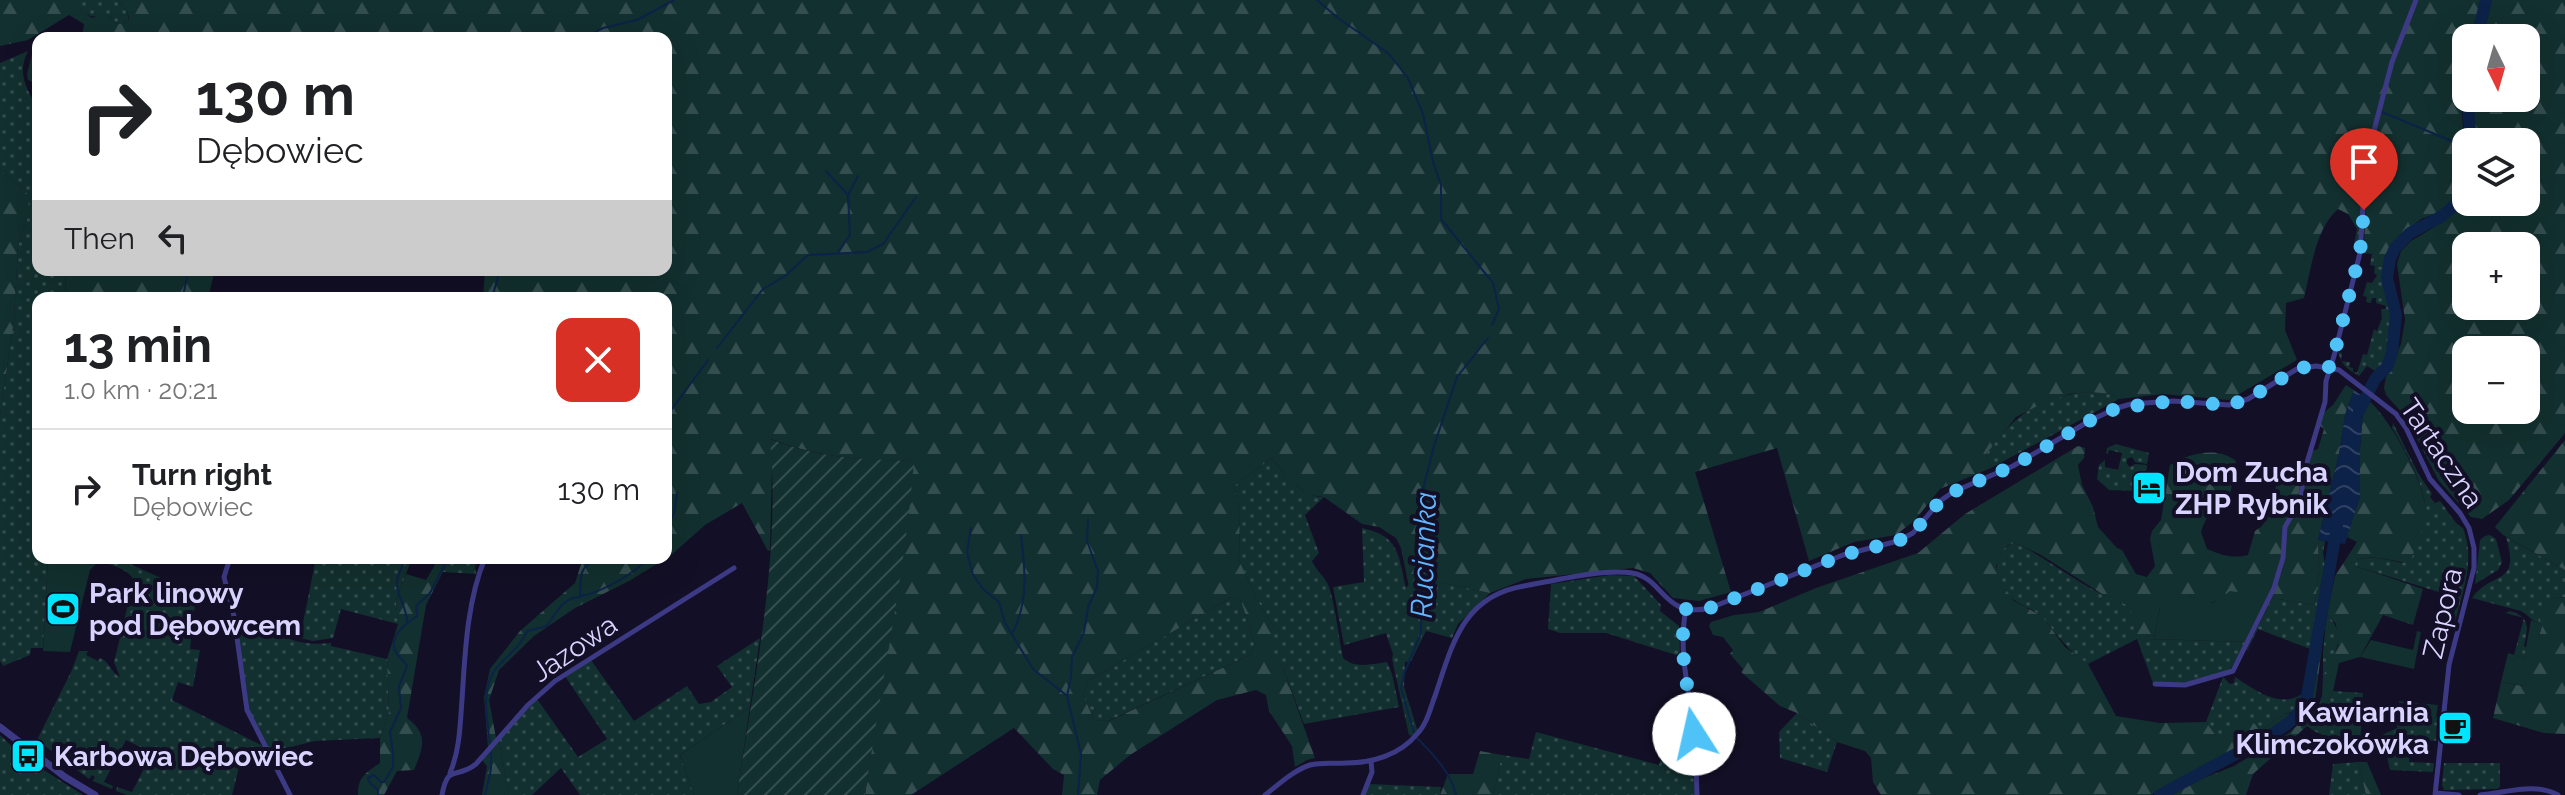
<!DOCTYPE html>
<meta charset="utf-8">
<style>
:root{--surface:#fff;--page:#f2f2f2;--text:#202124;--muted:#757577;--line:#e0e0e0}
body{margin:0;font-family:Raleway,sans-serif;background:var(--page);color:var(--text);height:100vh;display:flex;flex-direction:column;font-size:30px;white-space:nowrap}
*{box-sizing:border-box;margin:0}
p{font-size:26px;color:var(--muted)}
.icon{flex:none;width:44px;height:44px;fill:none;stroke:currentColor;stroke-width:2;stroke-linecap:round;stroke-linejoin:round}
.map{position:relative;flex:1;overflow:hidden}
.sheet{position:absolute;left:32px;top:292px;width:640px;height:272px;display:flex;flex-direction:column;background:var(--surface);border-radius:16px;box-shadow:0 8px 32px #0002}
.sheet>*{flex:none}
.top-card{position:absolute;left:32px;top:32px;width:640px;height:244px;border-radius:16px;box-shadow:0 8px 32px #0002;background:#fff;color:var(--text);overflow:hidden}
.needle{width:52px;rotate:175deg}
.controls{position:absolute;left:2452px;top:24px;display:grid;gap:16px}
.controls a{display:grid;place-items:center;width:88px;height:88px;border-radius:16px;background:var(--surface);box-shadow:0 8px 32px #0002;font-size:40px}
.pin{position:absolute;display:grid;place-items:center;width:68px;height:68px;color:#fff;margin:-82px -34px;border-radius:50% 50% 50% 0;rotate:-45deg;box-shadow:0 0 8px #0007}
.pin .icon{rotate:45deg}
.me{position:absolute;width:88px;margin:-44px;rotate:350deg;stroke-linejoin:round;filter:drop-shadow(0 0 6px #0008)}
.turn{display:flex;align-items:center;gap:28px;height:168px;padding:0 32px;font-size:36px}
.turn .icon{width:104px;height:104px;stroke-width:2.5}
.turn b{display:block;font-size:56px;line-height:68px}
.then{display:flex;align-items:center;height:76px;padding:0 32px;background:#0003;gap:16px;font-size:30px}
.round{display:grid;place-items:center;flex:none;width:84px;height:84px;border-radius:16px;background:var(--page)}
.summary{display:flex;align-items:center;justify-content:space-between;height:136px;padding:0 32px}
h1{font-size:48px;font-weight:700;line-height:60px}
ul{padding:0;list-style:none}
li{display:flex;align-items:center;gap:24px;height:120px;padding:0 32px;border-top:2px solid var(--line)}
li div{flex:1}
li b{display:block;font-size:30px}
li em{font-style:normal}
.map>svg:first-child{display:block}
</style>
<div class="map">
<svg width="2565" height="795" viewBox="0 0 2565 795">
<defs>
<pattern id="grass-dots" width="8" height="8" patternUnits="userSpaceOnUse" patternTransform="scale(2)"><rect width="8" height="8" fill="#12302f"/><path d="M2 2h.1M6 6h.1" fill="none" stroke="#344d4e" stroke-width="1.8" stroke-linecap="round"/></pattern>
<pattern id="forest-firs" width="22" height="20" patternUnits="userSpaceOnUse" patternTransform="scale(2)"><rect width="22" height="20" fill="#12302f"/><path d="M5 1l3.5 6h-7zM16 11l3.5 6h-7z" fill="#344d4e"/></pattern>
<pattern id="garden-furrows" width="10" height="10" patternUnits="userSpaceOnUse" patternTransform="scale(2)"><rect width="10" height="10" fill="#12302f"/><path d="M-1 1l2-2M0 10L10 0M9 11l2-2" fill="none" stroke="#344d4e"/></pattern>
<pattern id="water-waves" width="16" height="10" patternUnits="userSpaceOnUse" patternTransform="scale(2)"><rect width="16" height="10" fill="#0c2248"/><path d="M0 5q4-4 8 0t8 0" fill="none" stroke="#2f4163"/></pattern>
</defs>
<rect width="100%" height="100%" fill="#130f26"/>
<path fill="url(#grass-dots)" d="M75 0H117C123 7 130 11 128 22L118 24 109 17C94 18 80 17 75 0Z
M28 51C19 69 23 82 32 98L38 95V270H66L65 298H38V558H48L43 648H31L30 655 3 666 0 661V415L14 320 18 246 27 220 25 189 8 178 0 169V63Z
M2366 248 2375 254 2377 266 2384 267C2383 281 2387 291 2389 305 2393 325 2392 350 2382 368L2375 371 2367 366 2359 376C2345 367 2343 366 2338 352L2342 353 2341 361 2350 362 2349 367 2353 368V372L2357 373 2363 354 2367 355 2374 329 2377 331 2382 318 2381 309H2385L2386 306 2376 303V298H2372L2371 303 2366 302 2367 297 2363 296 2367 282 2372 283 2377 275 2374 273 2375 266 2370 265 2372 254 2363 253Z
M2090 392 2111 394 2119 399 1991 468 1986 454C2015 414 2040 396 2090 392Z
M2393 423 2418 473 2432 494 2430 497 2435 503 2440 501C2447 509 2454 524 2463 528 2476 561 2462 593 2454 626L2451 625 2458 598 2355 566V560C2371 555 2387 559 2402 563L2412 557C2416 543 2424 527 2425 513 2428 491 2404 447 2392 428Z
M2116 444 2149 453 2147 464 2135 462 2132 457 2127 459V464L2130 467 2135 464 2147 465 2146 471 2137 476V491L2109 490 2097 479 2099 465 2105 460V467L2118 470 2122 453 2109 450 2108 454 2106 453 2107 448Z
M1272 458C1284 474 1302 498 1324 497L1305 515 1319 553 1312 561C1316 571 1325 576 1329 587 1336 609 1338 635 1343 658 1354 669 1373 664 1387 662L1392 674 1399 707 1304 724 1282 665 1274 667V627L1257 600 1239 560 1240 510 1234 486Z
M1362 528C1400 536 1398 555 1406 588L1415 577 1490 593 1458 624 1452 638 1426 631 1411 661 1405 662 1404 687 1418 732 1413 736 1409 735 1392 659 1393 654 1386 633 1344 645 1333 587 1364 582Z
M2490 535 2496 539 2502 562 2498 570 2475 584 2480 540 2485 536Z
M2506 537 2565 570V597L2551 599 2542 625C2532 622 2529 615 2521 611L2472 598C2492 570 2521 587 2506 537Z
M2318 540 2325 541 2323 553 2326 570 2304 698 2299 710 2284 714 2262 730H2259L2252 722 2219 741 2206 722 2223 677 2230 684 2234 683 2235 677C2255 690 2280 709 2302 694L2310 649 2258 629 2248 649 2249 653 2247 649 2272 598 2315 605 2319 570Z
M2016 543C2054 562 2088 593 2129 605L2143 641 2154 639 2247 642 2230 670 2184 683H2153L2137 639 2088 664C2068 651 2058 636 2044 619 2038 611 2026 608 2017 602 2005 594 1993 573 1998 558 2001 549 2007 545 2016 543Z
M100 558H117L196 594 190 649 200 650 193 687 178 682 172 700 261 745 268 756 244 748 232 795H127L116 791 117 787 132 792 152 753 126 740 104 782 113 786 112 789 93 781 95 777 92 775 89 779 37 740 71 672 79 651H88L86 655 98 661 100 658C110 662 111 673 120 677L114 662 134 580C129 571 112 563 101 563Z
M316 558H412L396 600 398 624 341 609 333 638 313 641 300 638Z
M450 558H482L475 566 476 574 443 572Z
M1610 575 1634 576 1661 605 1660 611 1679 626 1680 654 1676 655 1606 633H1560L1548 629 1551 584Z
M1232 597 1241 601 1255 644 1250 655 1108 721 1094 720 1083 695 1088 681Z
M2510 611C2531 617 2528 628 2524 646L2527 648 2524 658 2514 655 2524 618 2505 613Z
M2327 614C2348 637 2335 653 2323 676V652Z
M239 619C275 628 289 648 331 643V646L387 659 389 712 380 738 315 741 271 752 254 724 249 709 237 621Z
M760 638 750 707 680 755 694 795H580L561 768 532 795H509L499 740 537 699 578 757 607 739 565 676 591 660 634 721 687 686 699 704 711 702 732 687 717 666Z
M2333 691 2363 693 2360 746 2334 740 2314 731Z
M1797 713 1837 742 1827 772 1780 758 1779 732Z
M2437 715 2436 741 2411 739 2409 762 2434 763 2433 772 2390 770 2382 735 2397 728 2436 717Z
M1536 732 1659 765 1669 736 1691 742 1695 795H1493L1502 755 1529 759Z
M0 735 22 756 83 795H0Z
M2358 762 2366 795H2329L2333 764Z
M2444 763H2500V786L2497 789 2444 790 2442 785Z
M1368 784 1441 787 1440 795H1365Z"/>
<path fill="url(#forest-firs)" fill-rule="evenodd" d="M0 0H75L80 10 92 18C104 14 109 16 118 24L128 22C131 12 123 7 117 0H2414L2390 61 2364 161 2359 250 2353 249 2357 229 2348 214 2338 209C2315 229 2311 270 2304 298L2286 303 2285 330 2297 360 2229 400 2163 394 2119 399 2111 394 2090 392 2069 394 2045 402 2016 417 1986 454 1991 468 1940 489 1915 520 1896 535 1854 542 1809 561 1777 448 1695 472 1731 592 1699 601 1673 598 1650 573 1633 568 1526 579 1490 593 1415 577 1409 587 1401 548 1396 538 1379 527 1362 524 1324 497 1309 495 1290 481 1272 458 1234 486 1240 510 1239 560 1257 600 1274 627V666L1282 665 1315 758 1307 760 1295 767 1292 746 1269 711 1266 695 1256 690 1217 700 1130 755 1100 780 1097 795H1062L1064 775 1053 769 1014 728 911 795H865L913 461C862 460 819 458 771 439L772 465 770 550 768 551 742 503 705 525 670 556 629 581 575 608 534 636 499 670 489 700 496 738 488 747 484 697 490 669 520 631 575 583 583 558H666V298H483L485 270H666V38H82L84 24 69 15 28 40 0 46ZM1232 597 1241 601 1255 644 1250 655 1109 721 1094 720 1083 695 1088 681Z
M2417 0H2482L2472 38H2466V72L2461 102 2466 166 2461 184 2452 202 2440 212 2421 219 2396 239 2388 252 2384 267 2377 266 2375 263V254L2366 248 2364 243 2368 162 2393 61Z
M2490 0H2565V433L2509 500 2482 519 2471 517 2439 481 2405 416 2386 395 2384 388 2386 377 2401 344 2405 320 2397 264 2401 251 2411 241 2441 223 2466 195V202H2526V142H2475L2471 98H2526V38H2481ZM2466 246H2526V306H2466ZM2466 350H2526V410H2466Z
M0 169 8 178 25 189 29 199 27 220 18 246 14 320 0 415Z
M66 270H215L208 298H65Z
M2346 385 2354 390 2345 415 2339 454 2318 540 2319 570 2315 605 2272 598 2283 568 2287 528 2303 500 2304 484 2312 451 2318 449 2324 429 2319 425 2323 413 2333 405Z
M2369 401C2389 417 2422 478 2425 504 2428 520 2417 549 2408 563 2390 561 2374 554 2356 560L2355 566 2423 589 2413 625 2383 615 2360 657 2339 663 2333 691 2314 731 2307 726 2253 774 2246 795H2168L2184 786 2234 766 2289 733 2318 706 2322 696 2323 676 2338 646 2336 624 2327 614 2335 576 2357 542 2347 537 2360 496V449L2363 411Z
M2565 440V570L2503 535 2495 527Z
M2078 446 2085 448 2084 458 2078 465 2082 485 2093 507 2098 527 2117 548 2122 550 2136 574 2147 577 2155 566 2150 539 2152 531 2161 520 2170 465C2189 453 2218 446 2236 461L2230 496C2215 505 2206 515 2201 532L2207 549C2221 555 2233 559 2248 555L2255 531 2262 526 2270 512 2277 482 2283 476 2300 479 2298 504 2284 527 2283 549 2273 587 2266 602 2218 601 2208 603 2190 596 2160 607 2154 639 2144 641 2137 639 2129 605 2110 599 2041 555 2016 543 2008 545 2000 553 1996 566 2002 584 2014 601 2042 616 2065 647 2088 664 2116 716 2160 723 2206 722 2219 740 2245 716 2262 730 2284 714 2297 712 2262 738 2151 795H1881L1873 782 1871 758 1865 751 1837 742 1797 713 1780 706 1741 672 1743 669 1730 654 1733 650 1723 637 1713 635 1709 626 1711 622 1734 615 1759 612 1816 588 1918 553 1965 514Z
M439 558H450L426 605 407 718C429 734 423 748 414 770L397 771 384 795H358C357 777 367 772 380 763V738L389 712 387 659 398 624 396 600 406 574 426 580Z
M2565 597V734L2544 733 2493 718 2501 682 2523 686 2542 626 2538 612 2551 599Z
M2323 629V639L2315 701 2309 699Z
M499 740 509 795H482L487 766 482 760Z
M1480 751 1502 755 1493 795H1440L1448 774H1473Z
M2358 762H2367L2381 795H2366Z"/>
<path fill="#12302f" d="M33 50 38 52V78L34 83 28 80 27 74Z
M48 558H95L97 563 90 570 70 652 43 651Z
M2230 591 2252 594 2266 602 2247 642 2154 639 2160 607 2169 595C2175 595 2183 594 2189 596 2212 600 2207 611 2230 591Z
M2531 620 2542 625 2526 684 2523 686 2501 682 2508 653 2524 658Z
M2417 631 2421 632 2414 669 2360 657 2371 640 2413 650Z
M2399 701 2438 705 2436 717 2397 728Z
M750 707 737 795H694L680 755Z"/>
<path fill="url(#garden-furrows)" d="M770 439C821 459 860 459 914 461 905 574 881 684 865 795H737C754 678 781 558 770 439Z"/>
<path fill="url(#water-waves)" d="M2354 390 2369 401 2363 411 2360 449V496L2345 544 2318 540 2339 454 2345 415Z"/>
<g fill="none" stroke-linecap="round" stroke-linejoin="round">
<path stroke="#0c2248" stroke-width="2" d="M1317 0 1338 18 1388 53 1408 78 1423 114 1433 162 1441 185V219L1493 283 1499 309 1492 325
M584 38 603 28 637 20 674 0
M2382 112 2466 147
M826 171 847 194
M838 252 850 235 848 195 858 176
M183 298 188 270
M492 298 500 270
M717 348 763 289 785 276 808 255 867 252 883 244 916 197
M666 417 708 360
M666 526 674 514 677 493
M971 528 967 552 973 575 983 589 999 602 1005 623 1033 669 1066 695
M406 558C404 564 400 570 398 576 393 592 407 606 407 621
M581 596C600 593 636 573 648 558
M1013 632C1029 600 1025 569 1021 535
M1414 733 1401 688 1404 674 1421 633 1420 501 1434 446 1457 377 1488 338
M1417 738C1433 754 1451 773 1456 795
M490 745C488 721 480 691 495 670 506 656 520 648 527 631L547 626C555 614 563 597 580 597 581 576 578 569 596 558
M378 795V790L369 782 368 778 374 775 381 782H384L393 767V753L390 732 401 708 399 686 407 666C404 661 401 659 398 655 385 639 405 624 417 616L416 606 430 593 448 558
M485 795 491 769V753
M1078 795 1081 754 1067 696 1071 677 1072 657 1084 632 1088 607 1097 587 1098 571 1087 541 1088 520"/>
<path stroke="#0c2248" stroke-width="12" d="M2477 38 2486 0
M2467 98 2471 142
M2359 411 2375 379 2387 367 2392 353 2396 315 2387 278 2390 259 2395 248 2410 233 2442 216 2455 205 2466 181
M2160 795 2271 735C2288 724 2301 716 2307 696L2337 527"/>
<path stroke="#3d3a85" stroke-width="5" d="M230 558 224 577 234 616 247 710 290 795
M1686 609C1679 644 1686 679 1692 714 1696 740 1696 768 1697 795
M2155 684 2185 685 2233 671 2274 588 2283 558 2285 527 2301 499 2303 476 2325 402 2326 381 2334 356 2360 253 2366 161 2392 62 2416 0
M450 773C460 749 460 725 462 700 465 653 467 601 485 558
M2436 793 2459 795
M442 795C448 763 456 780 476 764L528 705 555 681 734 568
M1265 795C1278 785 1294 770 1310 765 1322 762 1334 764 1346 763 1372 763 1400 755 1417 734 1427 724 1430 709 1435 696 1452 646 1462 596 1524 586 1553 581 1605 568 1632 573 1664 578 1663 619 1710 608L1843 555 1898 541 1913 533 1940 501 1953 492 2013 466 2091 420 2117 408 2131 404 2173 401 2229 405 2248 399 2297 369 2316 366 2339 370 2396 414 2406 428 2430 479 2460 513 2469 528 2474 548V568L2449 665 2435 795
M1363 795 1372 772 1371 761
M2480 795C2506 793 2535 782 2558 795"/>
<path stroke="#3d3a85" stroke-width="7" d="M0 727 65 777 95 795"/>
</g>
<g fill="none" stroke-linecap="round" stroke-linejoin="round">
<path stroke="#4fc3f7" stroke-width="14" stroke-dasharray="0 25.2" d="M1694 734C1690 692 1677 652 1686 609L1700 610 1710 608 1843 555 1898 541 1913 533 1940 501 1953 492 2013 466 2091 420 2117 408 2173 401 2229 405 2248 399 2297 369 2310 366 2331 367 2360 253 2364 210"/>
</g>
<defs>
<g id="hotel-square" transform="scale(1.8)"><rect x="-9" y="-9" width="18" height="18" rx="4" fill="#00e5ff" stroke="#130f26"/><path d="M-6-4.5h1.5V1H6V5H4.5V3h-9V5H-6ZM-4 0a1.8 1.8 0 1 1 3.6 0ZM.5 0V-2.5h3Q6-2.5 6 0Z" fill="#111"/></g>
<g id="stadium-square" transform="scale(1.8)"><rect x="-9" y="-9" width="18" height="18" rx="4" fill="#00e5ff" stroke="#130f26"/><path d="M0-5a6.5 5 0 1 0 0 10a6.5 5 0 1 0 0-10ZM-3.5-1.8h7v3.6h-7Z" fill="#111"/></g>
<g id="cafe-square" transform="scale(1.8)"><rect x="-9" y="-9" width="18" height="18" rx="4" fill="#00e5ff" stroke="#130f26"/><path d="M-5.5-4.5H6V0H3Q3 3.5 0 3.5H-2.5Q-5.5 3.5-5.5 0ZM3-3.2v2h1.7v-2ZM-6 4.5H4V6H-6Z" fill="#111"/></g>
<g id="bus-square" transform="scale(1.8)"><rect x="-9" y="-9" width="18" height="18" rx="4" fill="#00e5ff" stroke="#130f26"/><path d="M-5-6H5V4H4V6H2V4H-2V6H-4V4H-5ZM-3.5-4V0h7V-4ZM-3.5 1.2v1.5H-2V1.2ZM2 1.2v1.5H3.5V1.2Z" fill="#111"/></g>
</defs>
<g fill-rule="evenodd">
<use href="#hotel-square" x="2149" y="488"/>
<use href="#stadium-square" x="63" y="609"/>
<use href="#cafe-square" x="2455" y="728"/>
<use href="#bus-square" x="28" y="756"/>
</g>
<g text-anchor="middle" stroke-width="8" stroke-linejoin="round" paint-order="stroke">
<g font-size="28" fill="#d9d4ff" stroke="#130f26">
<text transform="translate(2442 453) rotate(56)" y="10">Tartaczna</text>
<text transform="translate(2442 613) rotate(-77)" y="10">Zapora</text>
<text transform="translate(574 648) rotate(-34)" y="10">Jazowa</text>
</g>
<g font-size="28" font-weight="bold" fill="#d9d4ff" stroke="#130f26" text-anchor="start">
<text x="2175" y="482">Dom Zucha<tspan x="2175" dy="32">ZHP Rybnik</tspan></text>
<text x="89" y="603">Park linowy<tspan x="89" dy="32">pod Dębowcem</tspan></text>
<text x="2429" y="722" text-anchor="end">Kawiarnia<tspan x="2429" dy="32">Klimczokówka</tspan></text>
<text x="54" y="766">Karbowa Dębowiec</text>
</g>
<g font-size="30" font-style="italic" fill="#62b6ff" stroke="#130f26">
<text transform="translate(1424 555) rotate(-88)" y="10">Rucianka</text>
</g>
</g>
</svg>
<div class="controls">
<a><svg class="needle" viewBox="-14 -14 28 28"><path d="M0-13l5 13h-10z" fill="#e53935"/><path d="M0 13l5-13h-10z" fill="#757577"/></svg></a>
<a><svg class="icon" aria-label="layers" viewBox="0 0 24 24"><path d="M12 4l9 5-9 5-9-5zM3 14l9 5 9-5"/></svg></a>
<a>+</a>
<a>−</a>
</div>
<div class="pin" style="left:2364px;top:210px;background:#d93025"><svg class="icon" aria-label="arrive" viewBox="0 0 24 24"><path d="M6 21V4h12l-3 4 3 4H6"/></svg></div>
<svg class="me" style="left:1694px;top:734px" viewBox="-20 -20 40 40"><circle r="19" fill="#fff"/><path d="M0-13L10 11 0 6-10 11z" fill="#4fc3f7"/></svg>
<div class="top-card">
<div class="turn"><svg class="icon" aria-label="right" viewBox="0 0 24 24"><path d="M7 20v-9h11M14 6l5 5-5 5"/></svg><div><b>130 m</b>Dębowiec</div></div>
<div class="then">Then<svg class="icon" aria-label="left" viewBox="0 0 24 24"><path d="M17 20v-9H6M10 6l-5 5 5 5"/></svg></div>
</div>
<section class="sheet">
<div class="summary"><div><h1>13 min</h1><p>1.0 km · 20:21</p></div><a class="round" style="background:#d93025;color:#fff"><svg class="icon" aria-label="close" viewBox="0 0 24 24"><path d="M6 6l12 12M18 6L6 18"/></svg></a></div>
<ul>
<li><svg class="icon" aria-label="right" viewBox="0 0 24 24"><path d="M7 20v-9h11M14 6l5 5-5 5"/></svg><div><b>Turn right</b><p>Dębowiec</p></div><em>130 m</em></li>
</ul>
</section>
</div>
